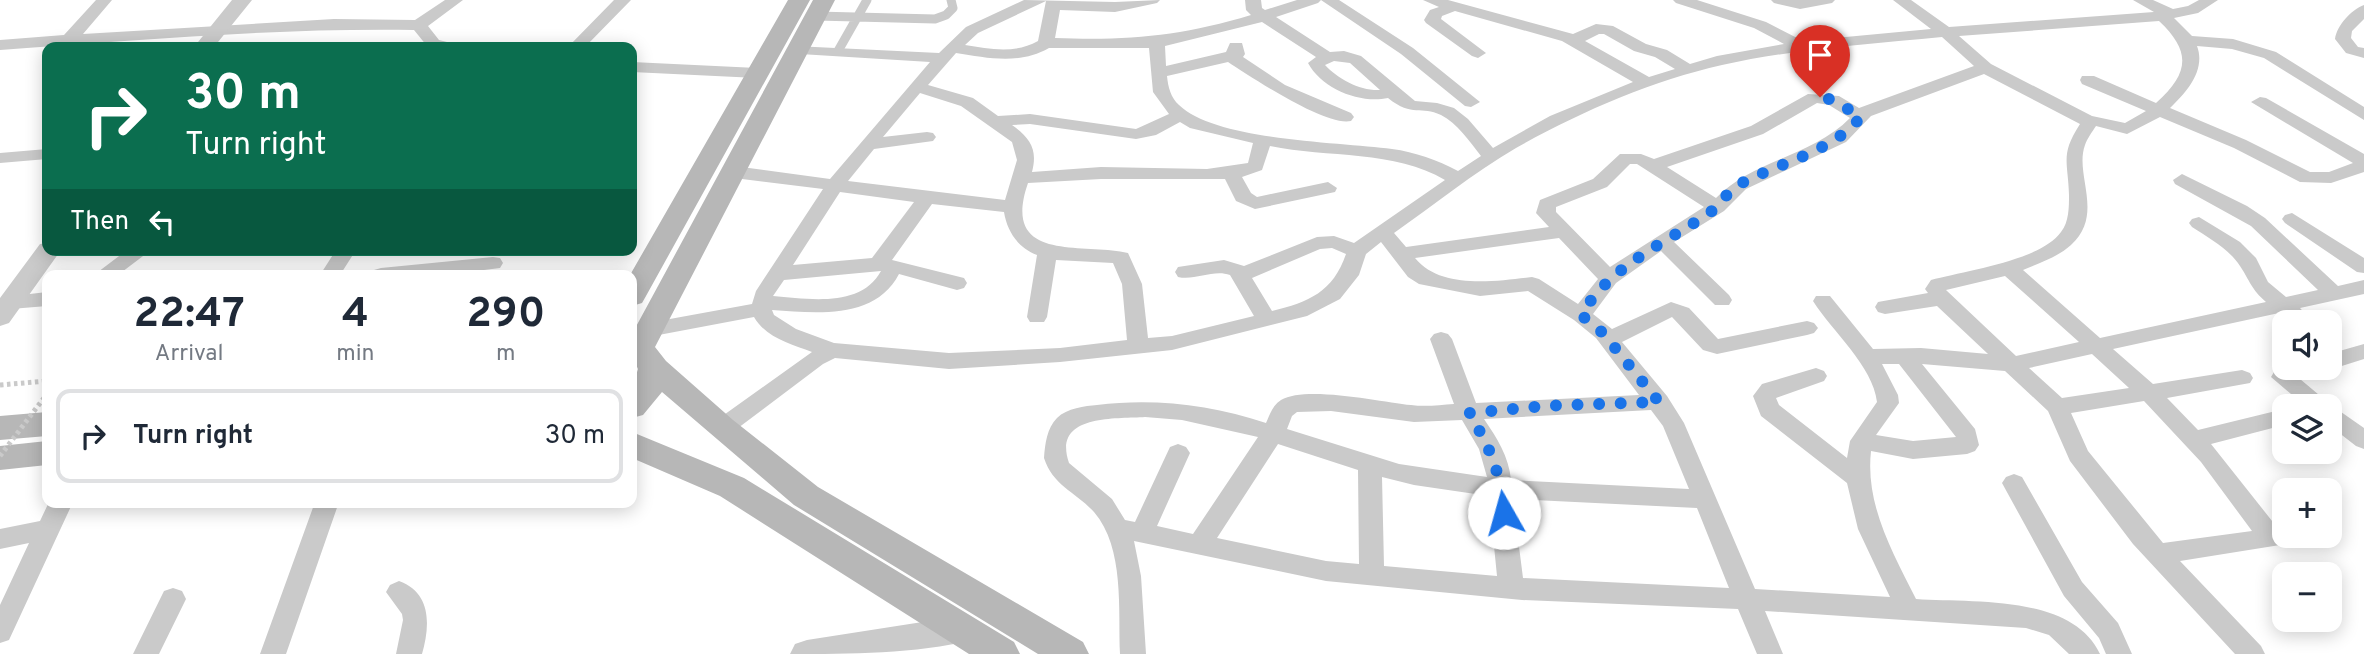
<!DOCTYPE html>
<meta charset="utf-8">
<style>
:root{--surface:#fff;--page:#f6f6f7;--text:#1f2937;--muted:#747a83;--line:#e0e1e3}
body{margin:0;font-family:Overpass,sans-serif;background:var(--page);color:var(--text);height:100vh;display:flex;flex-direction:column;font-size:26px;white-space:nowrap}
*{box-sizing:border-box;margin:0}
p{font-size:23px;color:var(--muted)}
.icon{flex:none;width:38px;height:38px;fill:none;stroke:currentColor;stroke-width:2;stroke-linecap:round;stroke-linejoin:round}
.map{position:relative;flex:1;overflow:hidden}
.sheet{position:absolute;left:42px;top:270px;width:595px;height:238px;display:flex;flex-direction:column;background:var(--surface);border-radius:14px;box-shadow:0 4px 18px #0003}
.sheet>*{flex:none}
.banner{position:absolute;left:42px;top:42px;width:595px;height:214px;border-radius:14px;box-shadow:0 4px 18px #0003;background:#0b6e4f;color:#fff;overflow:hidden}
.buttons{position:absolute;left:2272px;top:310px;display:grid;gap:14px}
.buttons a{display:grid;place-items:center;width:70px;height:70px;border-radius:14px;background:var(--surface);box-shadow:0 4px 18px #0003;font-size:35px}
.pin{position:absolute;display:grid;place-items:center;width:60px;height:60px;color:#fff;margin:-72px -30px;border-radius:50% 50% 50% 0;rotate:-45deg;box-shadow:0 0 7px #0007}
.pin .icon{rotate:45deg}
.me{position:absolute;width:77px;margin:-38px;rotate:353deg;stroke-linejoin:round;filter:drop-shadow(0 0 5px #0008)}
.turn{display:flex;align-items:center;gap:24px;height:147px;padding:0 28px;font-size:32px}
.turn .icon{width:91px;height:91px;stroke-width:2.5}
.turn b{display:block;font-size:49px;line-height:60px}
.then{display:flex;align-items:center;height:66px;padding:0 28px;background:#0003;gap:14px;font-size:26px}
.eta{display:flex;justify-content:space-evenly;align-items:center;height:119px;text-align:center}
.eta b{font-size:42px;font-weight:700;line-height:49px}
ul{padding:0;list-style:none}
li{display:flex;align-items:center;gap:21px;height:94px;margin:0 14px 10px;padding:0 14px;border:4px solid var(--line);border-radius:14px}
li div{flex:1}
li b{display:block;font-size:26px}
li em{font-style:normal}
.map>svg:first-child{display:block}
</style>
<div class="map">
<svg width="2364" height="654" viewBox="0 0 2364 654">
<rect width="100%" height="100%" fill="#fff"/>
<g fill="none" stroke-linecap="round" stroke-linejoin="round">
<path stroke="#cacaca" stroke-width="5" stroke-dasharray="3.5 3.5" stroke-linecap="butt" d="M0 385 47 381"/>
<path stroke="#cacaca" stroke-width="9" d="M816 16 935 19 946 15 953 8 951 0
M838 51 867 0"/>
<path fill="#cacaca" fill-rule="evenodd" d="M96 0H112L83 34 334 19 415 20 445 0H463L428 26 439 40 455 44 457 47 427 46 414 30C276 28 138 40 0 50V40L64 35Z
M614 0H631L585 47H568Z
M1024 0 1115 2 1160 0 1157 3 1115 12 1060 10 1055 38C1128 41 1181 36 1251 15L1246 10 1245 0H1261L1262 8 1265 10 1297 0H1321L1318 3 1276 17 1330 52 1344 51 1361 56 1415 101 1437 103 1454 108 1468 119 1493 148 1550 116 1633 82 1562 41 1455 11 1442 16 1441 19 1486 53 1478 58 1472 56 1426 23 1424 20 1430 10 1439 7 1423 0H1448L1573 34 1596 24 1613 26 1646 44 1667 50 1690 64 1717 56 1784 44 1754 28 1676 3 1673 0H1697L1766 22 1803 41 1931 29 1893 0H1911L1949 27 2154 12 2133 0H2153L2173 9 2188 6 2199 0H2218L2198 13 2174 18 2192 36 2233 39 2276 52 2364 107V120L2264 58 2232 49 2197 46C2206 70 2187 92 2170 108L2246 140 2310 172H2329L2353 163 2251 102 2260 97 2266 98 2364 154V172L2331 183 2300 182 2234 148 2160 117 2127 134 2096 126C2092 132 2087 139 2085 145 2074 175 2105 214 2071 245 2058 257 2039 263 2023 270L2100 338 2266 302C2251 289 2250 281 2240 266 2229 249 2209 238 2192 227L2189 223 2192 219 2199 217 2240 242 2256 258 2268 282 2286 297 2318 290 2251 226 2175 184 2173 180 2182 174 2247 206 2265 218 2338 286 2364 280V294L2300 308 2313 322H2290L2279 313 2113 349 2153 384 2242 370 2250 373 2253 378 2250 383 2167 398 2198 430 2284 409V425L2211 444 2280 531 2283 538 2280 545 2180 561 2261 646 2265 654H2235L2133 544 2070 461 2048 411 2005 371 1922 364 1975 429 1979 445 1975 451 1967 454 1913 459 1871 451C1865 505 1893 553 1916 599 1973 603 2072 594 2100 654H2069L2049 635 2026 628 1765 611 1783 654H1757L1738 609 1522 600 1326 581 1134 541 1141 576 1146 654H1120C1118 611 1125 548 1094 512 1076 492 1053 486 1044 458 1045 444 1047 428 1057 418 1067 408 1085 406 1097 405 1155 398 1211 405 1266 423 1270 414 1273 405 1281 400 1306 385 1381 402 1411 405 1425 407 1440 405 1454 404L1430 339 1434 334 1441 332 1448 334 1452 339 1476 403 1639 395 1596 338 1574 320 1528 291 1480 296 1419 284 1408 277 1381 242 1366 254 1359 275 1340 299 1307 316 1172 350 1060 362 949 369 835 358 823 364 730 434 722 436 714 434 711 428 714 422 812 352C791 344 766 338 754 317L648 337 641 335 637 330 641 325 648 323 752 304 756 291 823 189 734 178 725 172 734 166 830 179 930 62 800 54 792 49 794 46 939 53 966 27ZM1046 1 1038 41C1015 54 990 49 965 45L978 33ZM2159 21C2191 51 2190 73 2156 103L2094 76H2082L2080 80 2082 84 2146 111 2125 123 2092 116 1991 64 1959 36ZM1262 22 1316 57 1308 63C1322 89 1360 104 1388 98 1413 118 1421 105 1441 115 1457 123 1470 142 1481 156L1458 171C1437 160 1415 152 1392 149 1340 142 1216 141 1179 105 1171 98 1168 87 1167 76L1228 62C1251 77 1326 127 1351 121L1354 117 1351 113 1285 85 1243 57 1245 54 1242 43H1230L1226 52 1166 66 1165 46ZM1599 34H1604L1634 51 1655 57 1675 69 1649 77 1585 41ZM1942 37 1974 66 1859 108 1839 96 1808 94 1751 126 1654 159 1641 154H1620L1593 179 1540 200 1536 213 1549 227 1406 247 1394 233C1434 205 1473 173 1516 148 1578 113 1651 81 1722 65 1794 49 1869 44 1942 37ZM1049 48H1149L1153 92 1169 114 1136 129 1030 114 998 116 973 98 928 85 956 53C988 58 1019 65 1049 48ZM1334 61 1350 63 1380 90C1360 91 1338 79 1325 65ZM1984 74 2080 124C2060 155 2068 161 2069 195 2069 207 2069 222 2061 232 2040 261 1964 271 1931 280L1925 289 1928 293 1878 302 1875 307 1878 312 1885 314 1937 306 1988 354 1921 348 1873 349 1830 296H1816L1813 301C1832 331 1873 366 1877 402L1850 441 1847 458 1779 405 1776 398 1824 381 1827 376 1824 371 1816 368 1762 384 1753 396 1761 416 1847 483 1858 529 1890 597 1755 589 1684 423 1667 396 1622 342 1672 317 1703 350 1717 354 1807 335 1814 333 1818 328 1814 323 1807 321 1718 339 1689 308 1671 302 1612 329 1593 314 1616 283 1661 251 1715 305H1729L1732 300 1729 295 1674 242 1724 211 1746 189 1846 142 1871 116ZM920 93 961 106 1012 142 1017 160 1005 200 848 181 874 149 933 141 936 137 933 133 927 132 883 137ZM1817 103 1829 105 1850 118C1813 156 1753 160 1716 198L1667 167 1763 134ZM1180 122 1190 128 1253 143 1248 163 1207 169 1101 167 1032 172C1038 149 1030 138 1012 125L1030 124 1136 139 1156 135ZM1270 146C1328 158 1395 150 1445 180L1354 243 1334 236 1317 237 1244 266 1224 260 1178 267 1175 272 1178 277C1195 281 1213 269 1230 275L1254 316 1172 336 1148 338 1142 284 1128 253C1083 242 1000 264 1028 183L1101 179H1225L1236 201 1255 209 1335 192 1337 188 1328 182 1257 197 1251 193 1242 177 1262 170ZM1630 164H1637L1704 207 1610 267 1556 212V207L1607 187ZM840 192 914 202 872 258 793 265ZM932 204 1004 212C1007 231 1018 248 1037 255L1027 317 1030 322H1044L1047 317 1056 260 1113 263 1122 284 1127 340 1060 348 949 353 834 343 796 329 774 315 772 310C817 313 875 320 899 274L957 290 964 288 967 283 964 278 892 260ZM1559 238 1598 279 1578 304 1539 279 1532 277C1496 281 1441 290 1415 258ZM1332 248 1346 254C1333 292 1309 302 1272 311L1252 278 1320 249ZM881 271C861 308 809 299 773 296L784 280ZM2005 276 2079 342 2016 356 1946 290ZM2092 354 2129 388 2062 398 2029 368ZM1882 364H1899L1956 437 1913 441 1876 435 1899 403 1898 395ZM2144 401 2201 462 2252 531 2163 543 2088 451 2071 413ZM1651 410 1663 426 1689 489 1511 480C1509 457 1497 438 1484 419ZM1331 411 1414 422 1462 420 1479 449 1487 477 1399 464 1287 429 1292 416 1297 412ZM1145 417 1182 420 1258 437 1193 534 1157 526 1190 453 1186 447 1178 444 1170 447 1135 522 1125 520 1112 499 1069 463C1052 414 1115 419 1145 417ZM1278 444 1358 470 1359 564 1326 561 1217 538ZM1382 477 1414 485 1489 496 1497 576 1384 566ZM1513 499 1697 508 1729 588 1523 578Z
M1321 0H1339L1413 48 1480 102 1471 107 1465 106 1401 54Z
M1771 0H1835L1832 3 1800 9 1774 3Z
M2364 5V19L2352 31 2351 38 2358 47 2364 48V58L2346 53 2335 39C2337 25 2351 10 2364 5Z
M632 62 757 68 765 73 757 78 632 72Z
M47 149V159L0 163V153Z
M2292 213 2364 258V273L2357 272 2285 223 2282 219 2285 215Z
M127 250H151L118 275H94Z
M336 250H356L340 275H320Z
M493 257 500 258 503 263 500 268 444 275H371L374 270 381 268Z
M47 292V306L11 309 4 307 1 302 4 297Z
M2364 344V359L2329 370 2323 368 2320 373 2300 379 2331 405 2364 428V449L2356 446 2329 425V406H2305L2271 377 2274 372 2288 368H2329V354Z
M2014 474 2022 477 2082 582 2118 623 2132 654H2106L2099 638 2064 596 2002 483 2006 477Z
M49 502H73L9 640 0 643V605L29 543 0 549V529L40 521Z
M315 502H339L286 654H260Z
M399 581C432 593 430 626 422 654H396L403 620 402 614 386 592 390 585Z
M173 588 182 591 186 599 159 654H133L164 591Z"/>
<path fill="#cacaca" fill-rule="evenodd" d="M232 0H252L214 47H194Z
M47 243V250H61L9 323 0 326V298L40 244Z
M961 616 973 620 977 630 973 640C915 654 850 654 790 654L795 644 807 640Z"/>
<path fill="#b7b7b7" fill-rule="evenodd" d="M788 0H810L646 296 642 303 632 306 630 275Z
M813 0H835L655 347 666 361 733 420 818 487 1083 642 1089 654H1038L794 505 662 392 643 415 632 418V388L638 369 632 356V334Z
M47 412V436L0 440V416Z
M632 432 744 478 1014 642 1020 654H969L720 496 632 458Z
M47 441V465L0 470V446Z"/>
<path stroke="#cacaca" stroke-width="5" stroke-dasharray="3.5 3.5" stroke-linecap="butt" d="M0 456 47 394"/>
</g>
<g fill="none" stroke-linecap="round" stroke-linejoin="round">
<path stroke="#1a73e8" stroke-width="12" stroke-dasharray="0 21.6" d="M1504 513C1500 471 1491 449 1469 413L1545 406 1659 402 1603 333 1581 315C1611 265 1663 245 1709 213 1721 205 1727 191 1740 184 1781 162 1830 153 1861 117L1833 100 1820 97"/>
</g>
</svg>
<div class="buttons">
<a><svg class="icon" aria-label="sound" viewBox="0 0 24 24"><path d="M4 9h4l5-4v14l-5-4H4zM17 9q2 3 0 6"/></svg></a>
<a><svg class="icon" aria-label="layers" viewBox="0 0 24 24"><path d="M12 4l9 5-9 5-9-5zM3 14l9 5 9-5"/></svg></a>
<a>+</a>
<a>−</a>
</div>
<div class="pin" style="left:1820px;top:97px;background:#d93025"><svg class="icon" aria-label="arrive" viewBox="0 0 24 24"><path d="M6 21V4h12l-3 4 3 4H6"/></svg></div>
<svg class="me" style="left:1504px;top:513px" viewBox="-20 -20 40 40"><circle r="19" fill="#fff"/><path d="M0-13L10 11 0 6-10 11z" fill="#1a73e8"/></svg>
<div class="banner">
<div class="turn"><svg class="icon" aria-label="right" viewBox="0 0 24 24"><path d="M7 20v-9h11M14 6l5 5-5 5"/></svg><div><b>30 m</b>Turn right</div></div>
<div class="then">Then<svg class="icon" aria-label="left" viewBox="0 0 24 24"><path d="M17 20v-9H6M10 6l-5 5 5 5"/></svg></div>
</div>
<section class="sheet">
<div class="eta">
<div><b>22:47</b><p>Arrival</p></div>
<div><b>4</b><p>min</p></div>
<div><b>290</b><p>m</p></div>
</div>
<ul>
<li><svg class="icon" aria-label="right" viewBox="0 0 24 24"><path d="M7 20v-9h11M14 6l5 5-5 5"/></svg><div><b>Turn right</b></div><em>30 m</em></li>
</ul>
</section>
</div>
